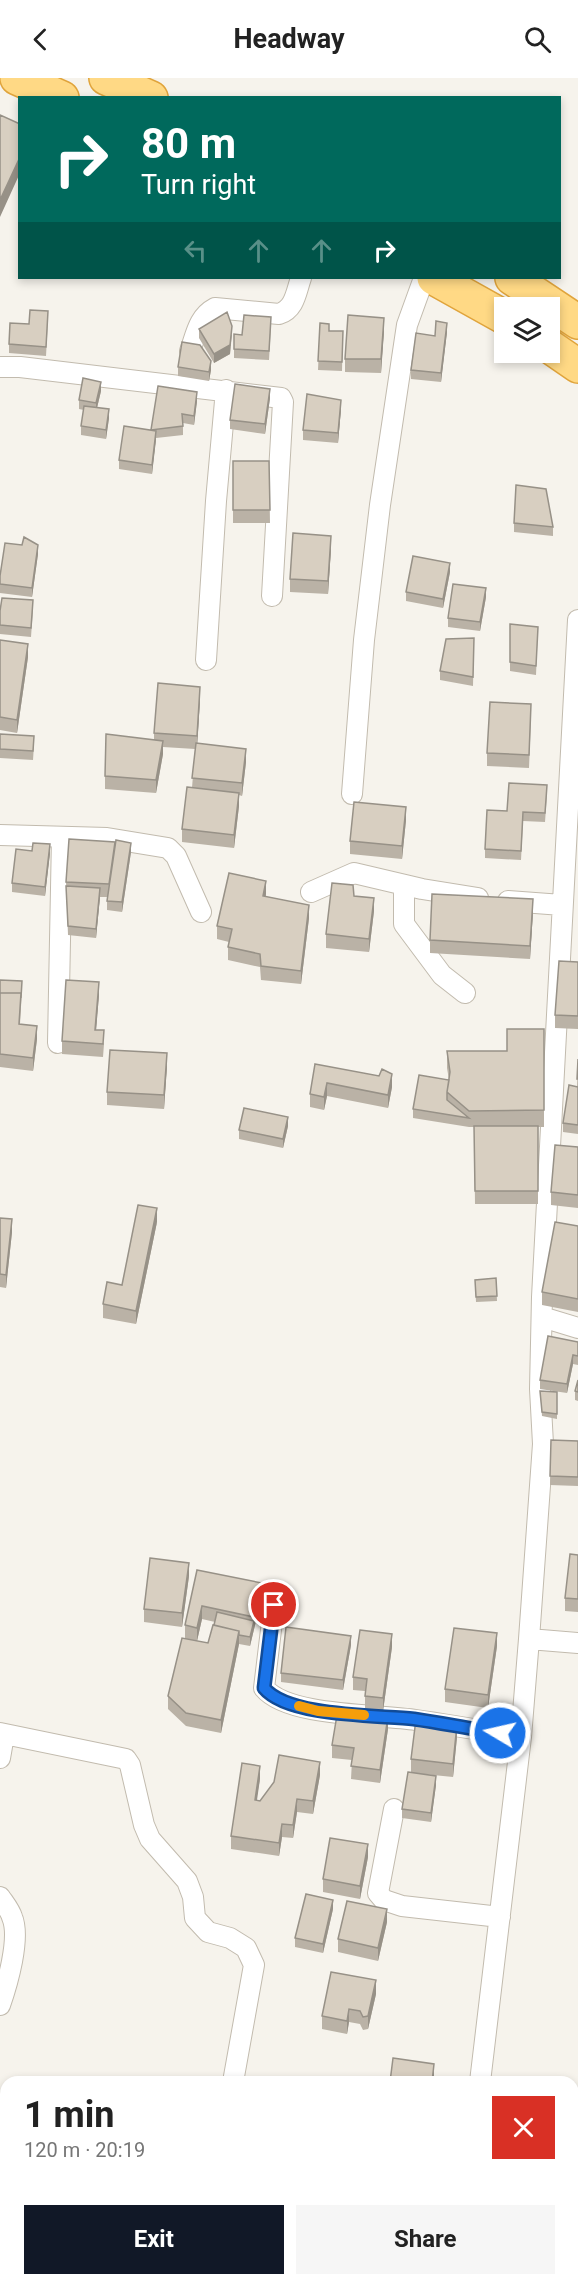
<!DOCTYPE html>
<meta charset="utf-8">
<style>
:root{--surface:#fff;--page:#f6f6f6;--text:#222;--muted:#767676;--accent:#111827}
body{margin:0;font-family:Roboto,sans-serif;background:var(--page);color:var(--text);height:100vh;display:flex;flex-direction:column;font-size:22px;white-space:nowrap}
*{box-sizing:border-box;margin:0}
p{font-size:20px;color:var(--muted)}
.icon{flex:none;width:33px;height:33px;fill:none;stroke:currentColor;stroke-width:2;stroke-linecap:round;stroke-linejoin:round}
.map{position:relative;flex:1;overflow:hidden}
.panel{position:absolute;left:0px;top:1998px;width:579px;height:210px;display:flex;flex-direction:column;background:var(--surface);border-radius:18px 18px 0 0;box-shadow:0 3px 9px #0003}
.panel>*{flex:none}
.hud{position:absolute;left:18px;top:18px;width:543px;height:183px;border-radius:0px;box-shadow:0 3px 9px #0003;background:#00695c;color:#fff;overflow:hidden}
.buttons{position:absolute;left:494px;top:219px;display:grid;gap:12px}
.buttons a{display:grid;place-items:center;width:66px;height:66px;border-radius:0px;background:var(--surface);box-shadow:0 3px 9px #0003;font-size:30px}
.pin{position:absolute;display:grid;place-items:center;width:51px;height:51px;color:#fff;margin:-26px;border:3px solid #fff;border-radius:50%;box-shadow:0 2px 6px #0007}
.me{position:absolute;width:66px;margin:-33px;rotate:279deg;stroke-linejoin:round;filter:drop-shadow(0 0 4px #0008)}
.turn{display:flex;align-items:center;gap:21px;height:126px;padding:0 24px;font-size:27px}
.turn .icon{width:78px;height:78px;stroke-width:2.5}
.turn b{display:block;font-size:42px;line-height:51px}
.lanes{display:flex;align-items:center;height:57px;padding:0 24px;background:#0003;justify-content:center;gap:30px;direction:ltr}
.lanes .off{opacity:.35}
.round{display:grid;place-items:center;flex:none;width:63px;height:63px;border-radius:0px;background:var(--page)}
.summary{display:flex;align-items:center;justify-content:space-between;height:102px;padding:0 24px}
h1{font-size:36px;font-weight:700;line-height:45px}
.action{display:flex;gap:12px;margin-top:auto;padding:12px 24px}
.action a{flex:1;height:69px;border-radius:0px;background:var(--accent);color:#fff;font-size:24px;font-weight:700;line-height:69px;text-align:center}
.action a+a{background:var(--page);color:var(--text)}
header{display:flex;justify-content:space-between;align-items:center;height:78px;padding:0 24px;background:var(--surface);font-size:27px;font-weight:700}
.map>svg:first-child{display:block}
</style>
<header><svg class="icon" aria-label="back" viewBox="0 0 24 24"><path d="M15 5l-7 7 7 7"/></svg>Headway<svg class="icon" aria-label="search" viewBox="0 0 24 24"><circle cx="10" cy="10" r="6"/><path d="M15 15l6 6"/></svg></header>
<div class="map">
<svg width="578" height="2208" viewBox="0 0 578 2208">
<rect width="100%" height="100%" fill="#f6f3ec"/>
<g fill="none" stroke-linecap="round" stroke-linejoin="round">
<g stroke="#c2bbae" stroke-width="22">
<path id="minor" d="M190 273C196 257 198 239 215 230L279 236C295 231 296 214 301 200
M0 289H20L281 320 283 324 272 518
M206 582 216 423 226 312
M352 716 364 562 380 427 407 247 424 200
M0 757 107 760 168 770 176 778 201 834
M404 807V846L442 897 465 915
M311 814 354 795 422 811 478 820
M508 823 562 827
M58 965 62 759
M542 1239 578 1250
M274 1527 264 1610C288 1639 378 1636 416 1642 451 1647 486 1653 521 1659
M529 1561 578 1565
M0 1655 126 1681 130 1687 144 1747 150 1761 187 1803 193 1819 195 1840 208 1854 230 1860 246 1870 254 1887 233 2004
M0 1680 4 1657
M394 1731 378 1815 384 1822 402 1828 500 1839
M0 1819C4 1825 10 1832 12 1839 21 1860 7 1907 0 1927
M480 2004 521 1659 529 1561 543 1366 540 1311 542 1219 578 542
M573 2050 578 2051
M441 2208 442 2202"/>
</g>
<g stroke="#e0a43c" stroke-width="36">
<path id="trunk" d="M17 0 62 20
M106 0 151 20
M434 200 504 239
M512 200 578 244
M549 268 578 288"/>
</g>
<use href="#minor" stroke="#fff" stroke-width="20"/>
<use href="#trunk" stroke="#ffd985" stroke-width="33"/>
</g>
<path fill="#bab2a6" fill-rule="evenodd" d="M48 242 46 278 9 275V266L29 246Z
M320 245 329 253H343L342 293 318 292Z
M271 248 269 282 234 280V271L242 257Z
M199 251 232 257 230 276 214 285 199 260Z
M384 253 381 295 345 294V281Z
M447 254 441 304 411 301V292L435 258Z
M178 289 211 292 209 303 178 298Z
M101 313 97 330 109 340 106 361 81 357V348L84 332 79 331V322Z
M270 320 265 356 230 351V342Z
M197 323 194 347 183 345V357L156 360 152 396 119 391V382L151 352Z
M341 331 338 365 303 362V352Z
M233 383H269L270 445H233Z
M514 445 553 449V458L514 454Z
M22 467 38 476 32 519 0 515V498Z
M331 471 328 516 290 514V501Z
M450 494 443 530 406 523V514Z
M486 519 480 553 448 549V540Z
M33 531 31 559 0 556V533Z
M510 546 538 549 536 597 510 593Z
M474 560 473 608 440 602V593Z
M0 562 28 579 17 655 0 652Z
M200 622 197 666 246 684 242 718 239 717V728L234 770 182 764V751L192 710 195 671 163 669V676L156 715 105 711V698L154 662V655Z
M531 639 529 690 487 688V675Z
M0 656 34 667 33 682 0 680Z
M547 716 545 744 523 743 521 782 485 780V771L507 733Z
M406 742 402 781 350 776V763Z
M32 773 50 775 45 818 12 814V805Z
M131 774 122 834 107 832V819H100L96 860 68 857 66 804Z
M266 816V818L309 840 301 906 261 902 260 889 228 882V869L229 864 217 861V848Z
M354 818 374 833 369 874 326 870V856Z
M533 834 530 881 430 875V862Z
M578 884V951L555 950V937Z
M0 902 22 912 20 946 37 961 33 993 0 989Z
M99 917 96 952 104 966 103 979 62 976V963Z
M544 951V1049H538V1126H475L474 1049H469L413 1040V1031L449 1002 447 990V973H507Z
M578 981V1056L563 1054V1045L577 1009Z
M315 986 392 1009 388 1030 327 1018 324 1032 310 1029V1016Z
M167 988 164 1031 107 1027V1014Z
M288 1048 283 1070 239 1061V1052Z
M578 1069V1130L551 1127V1114Z
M0 1140 12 1154 6 1210 0 1209Z
M157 1144 136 1246 103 1240V1226L122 1207Z
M578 1148V1234L542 1227V1214Z
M496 1200 497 1223 476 1224 475 1202Z
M578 1264V1287L573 1286 567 1315 540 1311V1302Z
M578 1302V1323L575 1322V1313Z
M540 1313 557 1314V1341L542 1338Z
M551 1362 578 1363V1408L550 1407Z
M578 1477V1534L565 1533V1520Z
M197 1492 262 1518 250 1568 239 1566 221 1655 186 1648 168 1631V1618L185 1560V1547ZM202 1541 215 1544 208 1565 197 1563Z
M189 1498 182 1549 144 1544V1531Z
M351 1567 343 1612 281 1604V1595Z
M497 1568 488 1630 445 1624V1611Z
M392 1569 383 1633 365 1631V1613L353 1612V1599Z
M388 1651 380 1705 351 1701 352 1682 332 1680V1667Z
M457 1659 453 1699 413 1695 436 1707 431 1744 402 1740V1731L411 1694V1681Z
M320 1697 313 1736 297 1734 293 1760 282 1759 279 1778 231 1771V1758L260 1701 256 1723H260Z
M368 1779 360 1821 323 1814V1801Z
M333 1831 323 1875 295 1869V1860Z
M387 1844 378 1883 338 1874V1861Z
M376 1916 368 1951 363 1952 360 1946 349 1944 347 1956 322 1951V1938Z"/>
<path fill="#979187" d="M20 79V95L0 139V122Z
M384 240V253L381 295V281Z
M447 245V254L441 304V295Z
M232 248 230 276 214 285V276Z
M211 283V292L209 303V294Z
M101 304V313L96 334V325Z
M270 311V320L265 356V346Z
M197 314V323L194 347V338Z
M341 322V331L338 365V355Z
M109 331V340L106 361V352Z
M156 353V362L152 396V387Z
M331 458V471L328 516V503Z
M38 467V476L32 519V510Z
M450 485V494L443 530V521Z
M486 510V519L480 553V544Z
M28 566V579L17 655V642Z
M200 609V622L197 671V658Z
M163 663V676L156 715V702Z
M246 671V684L242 718V705Z
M239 715V728L234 770V757Z
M406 729V742L402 781V768Z
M131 765V774L122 834V824Z
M50 766V775L45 818V809Z
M266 803V816L263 831V818Z
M100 810V819L96 860V851Z
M374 820V833L369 874V861Z
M533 821V834L530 881V868Z
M309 827V840L301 906V893Z
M99 904V917L95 965V952Z
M37 948V961L33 993V980Z
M167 975V988L164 1031V1017Z
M392 996V1009L388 1030V1017Z
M327 1005V1018L324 1032V1019Z
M288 1039V1048L283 1070V1061Z
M157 1130V1144L136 1246V1233Z
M12 1141V1154L6 1210V1197Z
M573 1277V1286L567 1315V1306Z
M189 1485V1498L182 1549V1535Z
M262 1505V1518L250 1568V1559Z
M202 1528V1541L197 1563V1550Z
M239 1553V1566L221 1655V1642Z
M497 1555V1568L488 1630V1617Z
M392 1556V1569L383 1633V1620Z
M351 1558V1567L343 1612V1602Z
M388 1638V1651L380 1705V1692Z
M457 1646V1659L453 1699V1686Z
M320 1684V1697L313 1736V1723Z
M260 1688V1701L255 1736V1722Z
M436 1698V1707L431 1744V1735Z
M297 1721V1734L293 1760V1747Z
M282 1746V1759L279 1778V1765Z
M368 1766V1779L360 1821V1808Z
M333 1822V1831L323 1875V1866Z
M387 1831V1844L378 1883V1870Z
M376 1902V1916L368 1951V1938Z
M349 1931V1944L347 1956V1943Z
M434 1986V2004H432Z"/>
<path fill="#d8cfc1" stroke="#979187" stroke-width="1.5" d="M0 37 20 46V79L0 122Z
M30 232 48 233 46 269 9 266 10 245 29 246Z
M227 234 232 248 230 267 214 276 199 251Z
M244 237 271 239 269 273 234 271V256L242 257Z
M348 237 384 240 381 281H345Z
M436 243 447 245 441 295 411 292 416 255 435 258Z
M320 245 329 246V253H343L342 284 318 283Z
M182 264 200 267 211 283 209 294 178 289Z
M83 300 101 304 96 325 79 322Z
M235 306 270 311 265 346 230 342Z
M158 308 197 314 194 338 182 336 183 348 151 352Z
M307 316 341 322 338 355 303 352Z
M84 328 109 331 106 352 81 348Z
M124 348 156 353 152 387 119 382Z
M233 383H269L270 432H233Z
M516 407 546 411 553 449 514 445Z
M293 455 331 458 328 503 290 501Z
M24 459 38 467 32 510 0 506V498L5 465 22 467Z
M413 478 450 485 443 521 406 514Z
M453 506 486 510 480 544 448 540Z
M2 520 33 522 31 550 0 547V533Z
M510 546 538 549 536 588 510 584Z
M474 560 473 599 440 593 446 561Z
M0 562 28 566 17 642 0 639Z
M158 605 200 609 197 658 154 655Z
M490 624 531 626 529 677 487 675Z
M0 656 34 658 33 673 0 671Z
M106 656 163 663 156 702 105 698Z
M196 665 246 671 242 705 192 700Z
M509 705 547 707 545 735 523 734 521 773 485 771 487 732 507 733Z
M187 709 239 715 234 757 182 751Z
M354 724 406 729 402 768 350 763Z
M69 761 115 764 109 806 66 804Z
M116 762 131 765 122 824 107 823Z
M33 765 50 766 45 809 12 805 16 771 32 773Z
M229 795 266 803 263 818 309 827 301 893 261 888 260 876 228 869 232 851 217 848Z
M332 805 353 807 354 818 374 820 369 861 326 856Z
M66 808 100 810 96 851 68 848Z
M432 816 533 821 530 868 430 862Z
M559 883 578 884V938L555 937Z
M0 902 22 903 21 920V915H0Z
M66 902 99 904 95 952H104L103 966 62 963Z
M0 915H21L19 946 37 948 33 980 0 976Z
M507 951H544V1032L469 1033 447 1014 450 994 447 973H507Z
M110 972 167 975 164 1017 107 1014Z
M578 981V1001H577Z
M315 986 379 998 382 991 392 996 388 1017 327 1005 324 1019 310 1016Z
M419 997 449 1002 447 1014V1022L469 1040 413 1031Z
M569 1007 578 1009V1047L563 1045Z
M244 1030 288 1039 283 1061 239 1052Z
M474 1048H538V1113H475Z
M555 1067 578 1069V1117L551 1114Z
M138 1127 157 1130 136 1233 103 1226 107 1204 122 1207Z
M0 1140 12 1141 6 1197 0 1196Z
M555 1144 578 1148V1221L542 1214Z
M496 1200 497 1218 476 1219 475 1202Z
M548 1258 578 1264V1278L573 1277 567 1306 540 1302Z
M578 1302V1314L575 1313Z
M540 1313 557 1314V1336L542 1334Z
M551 1362 578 1363V1399L550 1398Z
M570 1476 578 1477V1521L565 1520Z
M150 1480 189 1485 182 1535 144 1531Z
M197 1492 262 1505 254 1539 202 1528 197 1550 185 1547Z
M217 1534 254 1543 250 1559 239 1557V1553L214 1547Z
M213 1547 239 1553 221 1642 186 1635 168 1618 182 1560 208 1565Z
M286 1549 351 1558 343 1602 281 1595Z
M454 1550 497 1555 488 1617 445 1611Z
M360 1552 392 1556 383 1620 365 1618 367 1601 353 1599Z
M338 1631 388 1638 380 1692 351 1688 354 1670 332 1667Z
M416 1641 457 1646 453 1686 411 1681Z
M279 1677 320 1684 313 1723 297 1721 293 1747 282 1746 279 1765 231 1758 242 1685 260 1688 255 1722 260 1723 274 1704Z
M408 1694 436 1698 431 1735 402 1731Z
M330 1760 368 1766 360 1808 323 1801Z
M306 1816 333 1822 323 1866 295 1860Z
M347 1823 387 1831 378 1870 338 1861Z
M331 1894 376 1902 368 1938 363 1939 360 1933 349 1931 347 1943 322 1938Z
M393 1980 434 1986 432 2004H390Z"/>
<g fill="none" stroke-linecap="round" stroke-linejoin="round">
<g stroke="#114b97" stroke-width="15">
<path id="route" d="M274 1527 264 1610C288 1639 376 1637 414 1641 442 1645 471 1651 500 1655"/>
</g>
<use href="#route" stroke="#1a73e8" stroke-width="10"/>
<path stroke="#f59e0b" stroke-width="10" d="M299 1628 318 1633 364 1637"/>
</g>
</svg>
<div class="buttons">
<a><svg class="icon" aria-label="layers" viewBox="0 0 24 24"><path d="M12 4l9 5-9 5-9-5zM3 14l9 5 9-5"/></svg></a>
</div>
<div class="pin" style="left:274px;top:1527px;background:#d93025"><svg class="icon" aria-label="arrive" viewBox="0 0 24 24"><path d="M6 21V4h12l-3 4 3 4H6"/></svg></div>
<svg class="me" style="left:500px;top:1655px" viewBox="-20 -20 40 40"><circle r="17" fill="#1a73e8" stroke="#fff" stroke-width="3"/><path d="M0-11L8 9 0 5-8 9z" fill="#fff"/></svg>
<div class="hud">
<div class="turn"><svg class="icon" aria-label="right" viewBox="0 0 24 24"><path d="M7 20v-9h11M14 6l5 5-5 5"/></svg><div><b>80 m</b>Turn right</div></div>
<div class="lanes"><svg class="icon off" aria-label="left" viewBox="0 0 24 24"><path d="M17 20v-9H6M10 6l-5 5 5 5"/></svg><svg class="icon off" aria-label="ahead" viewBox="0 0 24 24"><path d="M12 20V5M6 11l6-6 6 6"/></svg><svg class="icon off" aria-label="ahead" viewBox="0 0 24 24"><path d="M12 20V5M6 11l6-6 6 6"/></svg><svg class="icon" aria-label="right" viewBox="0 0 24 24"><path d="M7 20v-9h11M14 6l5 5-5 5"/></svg></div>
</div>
<section class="panel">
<div class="summary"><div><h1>1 min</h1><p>120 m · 20:19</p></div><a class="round" style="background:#d93025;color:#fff"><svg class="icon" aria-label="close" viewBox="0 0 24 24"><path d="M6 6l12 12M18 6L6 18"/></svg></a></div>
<div class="action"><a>Exit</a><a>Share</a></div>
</section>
</div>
